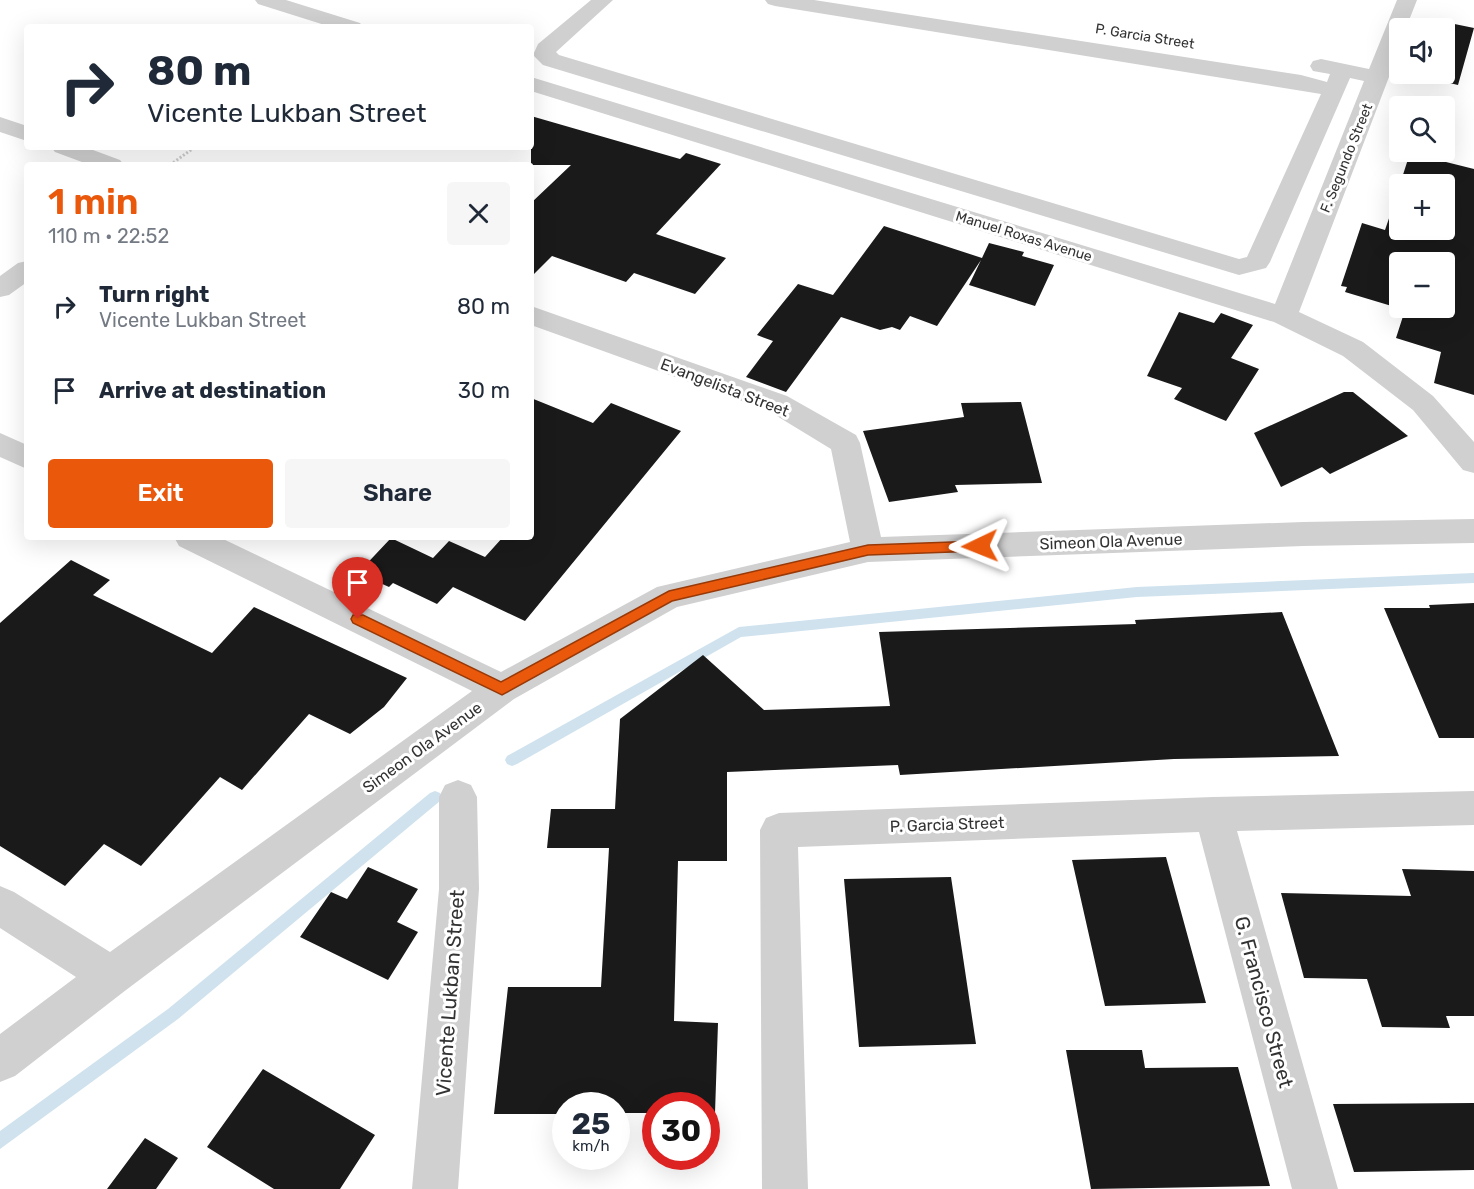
<!DOCTYPE html>
<meta charset="utf-8">
<style>
:root{--surface:#fff;--page:#f6f6f7;--text:#1f2937;--muted:#747a83;--accent:#ea580c}
body{margin:0;font-family:Rubik,sans-serif;background:var(--page);color:var(--text);height:100vh;display:flex;flex-direction:column;font-size:22px;white-space:nowrap}
*{box-sizing:border-box;margin:0}
p{font-size:20px;color:var(--muted)}
.icon{flex:none;width:33px;height:33px;fill:none;stroke:currentColor;stroke-width:2;stroke-linecap:round;stroke-linejoin:round}
.map{position:relative;flex:1;overflow:hidden}
.side{position:absolute;left:24px;top:162px;width:510px;height:378px;display:flex;flex-direction:column;background:var(--surface);border-radius:6px;box-shadow:0 6px 24px #0002}
.side>*{flex:none}
.banner{position:absolute;left:24px;top:24px;width:510px;height:126px;border-radius:6px;box-shadow:0 6px 24px #0002;background:#fff;color:var(--text);overflow:hidden}
.controls{position:absolute;left:1389px;top:18px;display:grid;gap:12px}
.controls a{display:grid;place-items:center;width:66px;height:66px;border-radius:6px;background:var(--surface);box-shadow:0 6px 24px #0002;font-size:30px}
.speed{position:absolute;left:552px;top:1092px;display:flex;gap:12px;font-size:30px;font-weight:700;text-align:center}
.speed>*{display:grid;place-content:center;width:78px;height:78px;border-radius:50%;background:var(--surface);box-shadow:0 6px 24px #0002;line-height:1}
.speed small{font-size:15px;font-weight:400}
.speed .limit{border:9px solid #d22;background:#fff;color:#111}
.pin{position:absolute;display:grid;place-items:center;width:51px;height:51px;color:#fff;margin:-62px -26px;border-radius:50% 50% 50% 0;rotate:-45deg;box-shadow:0 0 6px #0007}
.pin .icon{rotate:45deg}
.me{position:absolute;width:66px;margin:-33px;rotate:268deg;stroke-linejoin:round;filter:drop-shadow(0 0 4px #0008)}
.turn{display:flex;align-items:center;gap:21px;height:126px;padding:0 24px;font-size:27px}
.turn .icon{width:78px;height:78px;stroke-width:2.5}
.turn b{display:block;font-size:42px;line-height:51px}
.round{display:grid;place-items:center;flex:none;width:63px;height:63px;border-radius:6px;background:var(--page)}
.head{display:flex;align-items:center;justify-content:space-between;height:102px;padding:0 24px}
h1{font-size:36px;font-weight:600;line-height:45px;color:var(--accent)}
.button{display:flex;gap:12px;margin-top:auto;padding:12px 24px}
.button a{flex:1;height:69px;border-radius:6px;background:var(--accent);color:#fff;font-size:24px;font-weight:600;line-height:69px;text-align:center}
.button a+a{background:var(--page);color:var(--text)}
ul{padding:0;list-style:none}
li{display:flex;align-items:center;gap:18px;height:84px;padding:0 24px}
li div{flex:1}
li b{display:block;font-size:22px}
li em{font-style:normal}
.map>svg:first-child{display:block}
</style>
<div class="map">
<svg width="1474" height="1189" viewBox="0 0 1474 1189">
<rect width="100%" height="100%" fill="#fff"/>
<g fill="none" stroke-linecap="round" stroke-linejoin="round">
<path fill="#cfe2ee" fill-rule="evenodd" d="M1474 573V583L1137 597 741 637 517 764 512 766 507 764 505 760 507 756 739 627 1137 587Z
M435 791 440 793 442 797 440 801 178 1019 0 1149V1131L168 1009 430 793Z"/>
</g>
<path fill="#1a1a1a" fill-rule="evenodd" d="M1435 20 1474 28 1458 85 1416 75 1444 74V28H1432Z
M531 116 680 159 686 153 721 164 656 234 726 258 695 294 634 273 626 282 552 256 531 277V203L571 165H531Z
M1410 153 1474 169V395L1434 383 1441 352 1396 338 1405 310 1345 292 1347 287 1341 286 1362 223 1385 230 1400 186V230H1444V184H1400ZM1400 262H1444V308H1400Z
M884 226 982 258 989 243 1024 252 1022 256 1054 265 1035 306 969 285 981 260 937 326 910 316 900 330 892 327 880 330 841 317 786 392 746 377 773 341 757 335 798 284 833 295Z
M1179 312 1214 323 1221 313 1253 325 1231 358 1259 369 1226 421 1174 399 1182 388 1147 376Z
M1344 392H1353L1408 436 1330 474 1322 467 1281 487 1254 433Z
M531 398 593 423 611 403 681 431 525 621 453 587 437 604 393 583 389 587 358 573 391 538 433 558 449 541 485 557 503 537H531Z
M1021 402 1042 483 955 485 958 492 889 502 863 431 964 417 961 403Z
M71 560 110 580 93 595 212 653 254 607 407 678 384 707 350 734 309 714 242 790 220 777 141 866 104 844 65 886 0 846V623Z
M1474 603V738H1439L1384 608H1430L1429 605Z
M1282 612 1339 756 1174 759 900 775 898 765 727 772V861H678L674 1021 718 1023 715 1113H706V1106H656V1113H617L616 1106H566V1114H494L508 987H601L609 848H547L551 809H615L620 719 703 655 764 710 890 706 879 632 1136 624 1135 620Z
M1166 857 1206 1003 1105 1006 1072 860Z
M368 867 418 889 397 922 418 932 388 980 300 937 331 892 347 899Z
M1402 869 1474 871V1016H1446L1450 1028 1382 1027 1367 979 1304 978 1281 893 1411 896Z
M951 877 976 1044 859 1047 844 879Z
M1066 1050H1142L1145 1068 1238 1067 1270 1186 1091 1189Z
M263 1069 375 1135 340 1189H274L207 1147Z
M1474 1103V1170L1354 1172 1333 1104Z
M145 1138 178 1158 156 1189H107Z"/>
<g fill="none" stroke-linecap="round" stroke-linejoin="round">
<path stroke="#cdcdcd" stroke-width="3" stroke-dasharray="2 2" stroke-linecap="butt" d="M170 165 195 147"/>
<path fill="#d0d0d0" fill-rule="evenodd" d="M255 0H286L360 23 363 27H331L258 4Z
M591 0H613L556 52 559 55 1239 259 1247 257 1321 94 775 6 768 4 765 0H814L1301 75 1327 82 1330 74 1313 71 1310 66 1313 61 1321 59 1369 69 1397 0H1417L1406 28H1400V47L1389 77 1299 312 1363 342 1433 396 1474 442V473L1463 470 1413 410 1343 356 1274 322 531 91V77L1275 304 1364 81 1350 78 1270 262 1266 268 1239 275 543 65 533 55 538 44Z
M0 117 27 126V141L0 132Z
M51 147H85L120 160 124 165H90L55 152Z
M27 261V282L9 295 0 297V276L18 263Z
M531 306 787 396 856 435 860 443 881 537 1303 522 1474 519V543L1303 546 868 562 677 607 514 699 126 990 15 1076 0 1082V1034L76 977 0 928V886L14 892 110 952 472 691 179 546 174 537H219L501 672 657 587 850 542 831 449 767 410 531 325Z
M0 433 27 445V469L0 457Z
M458 780 471 785 477 797 479 889 458 1189H412L439 889V797L445 785Z
M1474 791V825L1237 831 1338 1189H1292L1199 832 798 847 808 1189H762L760 830 766 818 779 813 1213 797Z"/>
</g>
<path fill="#ea580c" stroke="#983908" stroke-width="1.5" d="M980 541 986 546 980 551 868 555 672 601 502 695 353 623 351 619 353 615H363L501 682 669 591 868 545Z"/>
<g text-anchor="middle" stroke-width="6" stroke-linejoin="round" paint-order="stroke">
<g font-size="14" fill="#333" stroke="#fff">
<text transform="translate(1145 36) rotate(9)" y="5">P. Garcia Street</text>
<text transform="translate(1346 158) rotate(-68)" y="5">F. Segundo Street</text>
<text transform="translate(1024 236) rotate(17)" y="5">Manuel Roxas Avenue</text>
</g>
<g font-size="16" fill="#333" stroke="#fff">
<text transform="translate(725 387) rotate(21)" y="6">Evangelista Street</text>
<text transform="translate(1111 541) rotate(-2)" y="6">Simeon Ola Avenue</text>
<text transform="translate(422 747) rotate(-36)" y="6">Simeon Ola Avenue</text>
<text transform="translate(947 824) rotate(-2)" y="6">P. Garcia Street</text>
</g>
<g font-size="20" fill="#333" stroke="#fff">
<text transform="translate(450 993) rotate(-86)" y="7">Vicente Lukban Street</text>
<text transform="translate(1264 1002) rotate(75)" y="7">G. Francisco Street</text>
</g>
</g>
</svg>
<div class="controls">
<a><svg class="icon" aria-label="sound" viewBox="0 0 24 24"><path d="M4 9h4l5-4v14l-5-4H4zM17 9q2 3 0 6"/></svg></a>
<a><svg class="icon" aria-label="search" viewBox="0 0 24 24"><circle cx="10" cy="10" r="6"/><path d="M15 15l6 6"/></svg></a>
<a>+</a>
<a>−</a>
</div>
<div class="speed"><div>25<small>km/h</small></div><div class="limit">30</div></div>
<div class="pin" style="left:358px;top:619px;background:#d93025"><svg class="icon" aria-label="arrive" viewBox="0 0 24 24"><path d="M6 21V4h12l-3 4 3 4H6"/></svg></div>
<svg class="me" style="left:980px;top:546px" viewBox="-20 -20 40 40"><path d="M0-17L14 15 0 8-14 15z" fill="#ea580c" stroke="#fff" stroke-width="4"/></svg>
<div class="banner">
<div class="turn"><svg class="icon" aria-label="right" viewBox="0 0 24 24"><path d="M7 20v-9h11M14 6l5 5-5 5"/></svg><div><b>80 m</b>Vicente Lukban Street</div></div>
</div>
<section class="side">
<div class="head"><div><h1>1 min</h1><p>110 m · 22:52</p></div><a class="round"><svg class="icon" aria-label="close" viewBox="0 0 24 24"><path d="M6 6l12 12M18 6L6 18"/></svg></a></div>
<ul>
<li><svg class="icon" aria-label="right" viewBox="0 0 24 24"><path d="M7 20v-9h11M14 6l5 5-5 5"/></svg><div><b>Turn right</b><p>Vicente Lukban Street</p></div><em>80 m</em></li>
<li><svg class="icon" aria-label="arrive" viewBox="0 0 24 24"><path d="M6 21V4h12l-3 4 3 4H6"/></svg><div><b>Arrive at destination</b></div><em>30 m</em></li>
</ul>
<div class="button"><a>Exit</a><a>Share</a></div>
</section>
</div>
